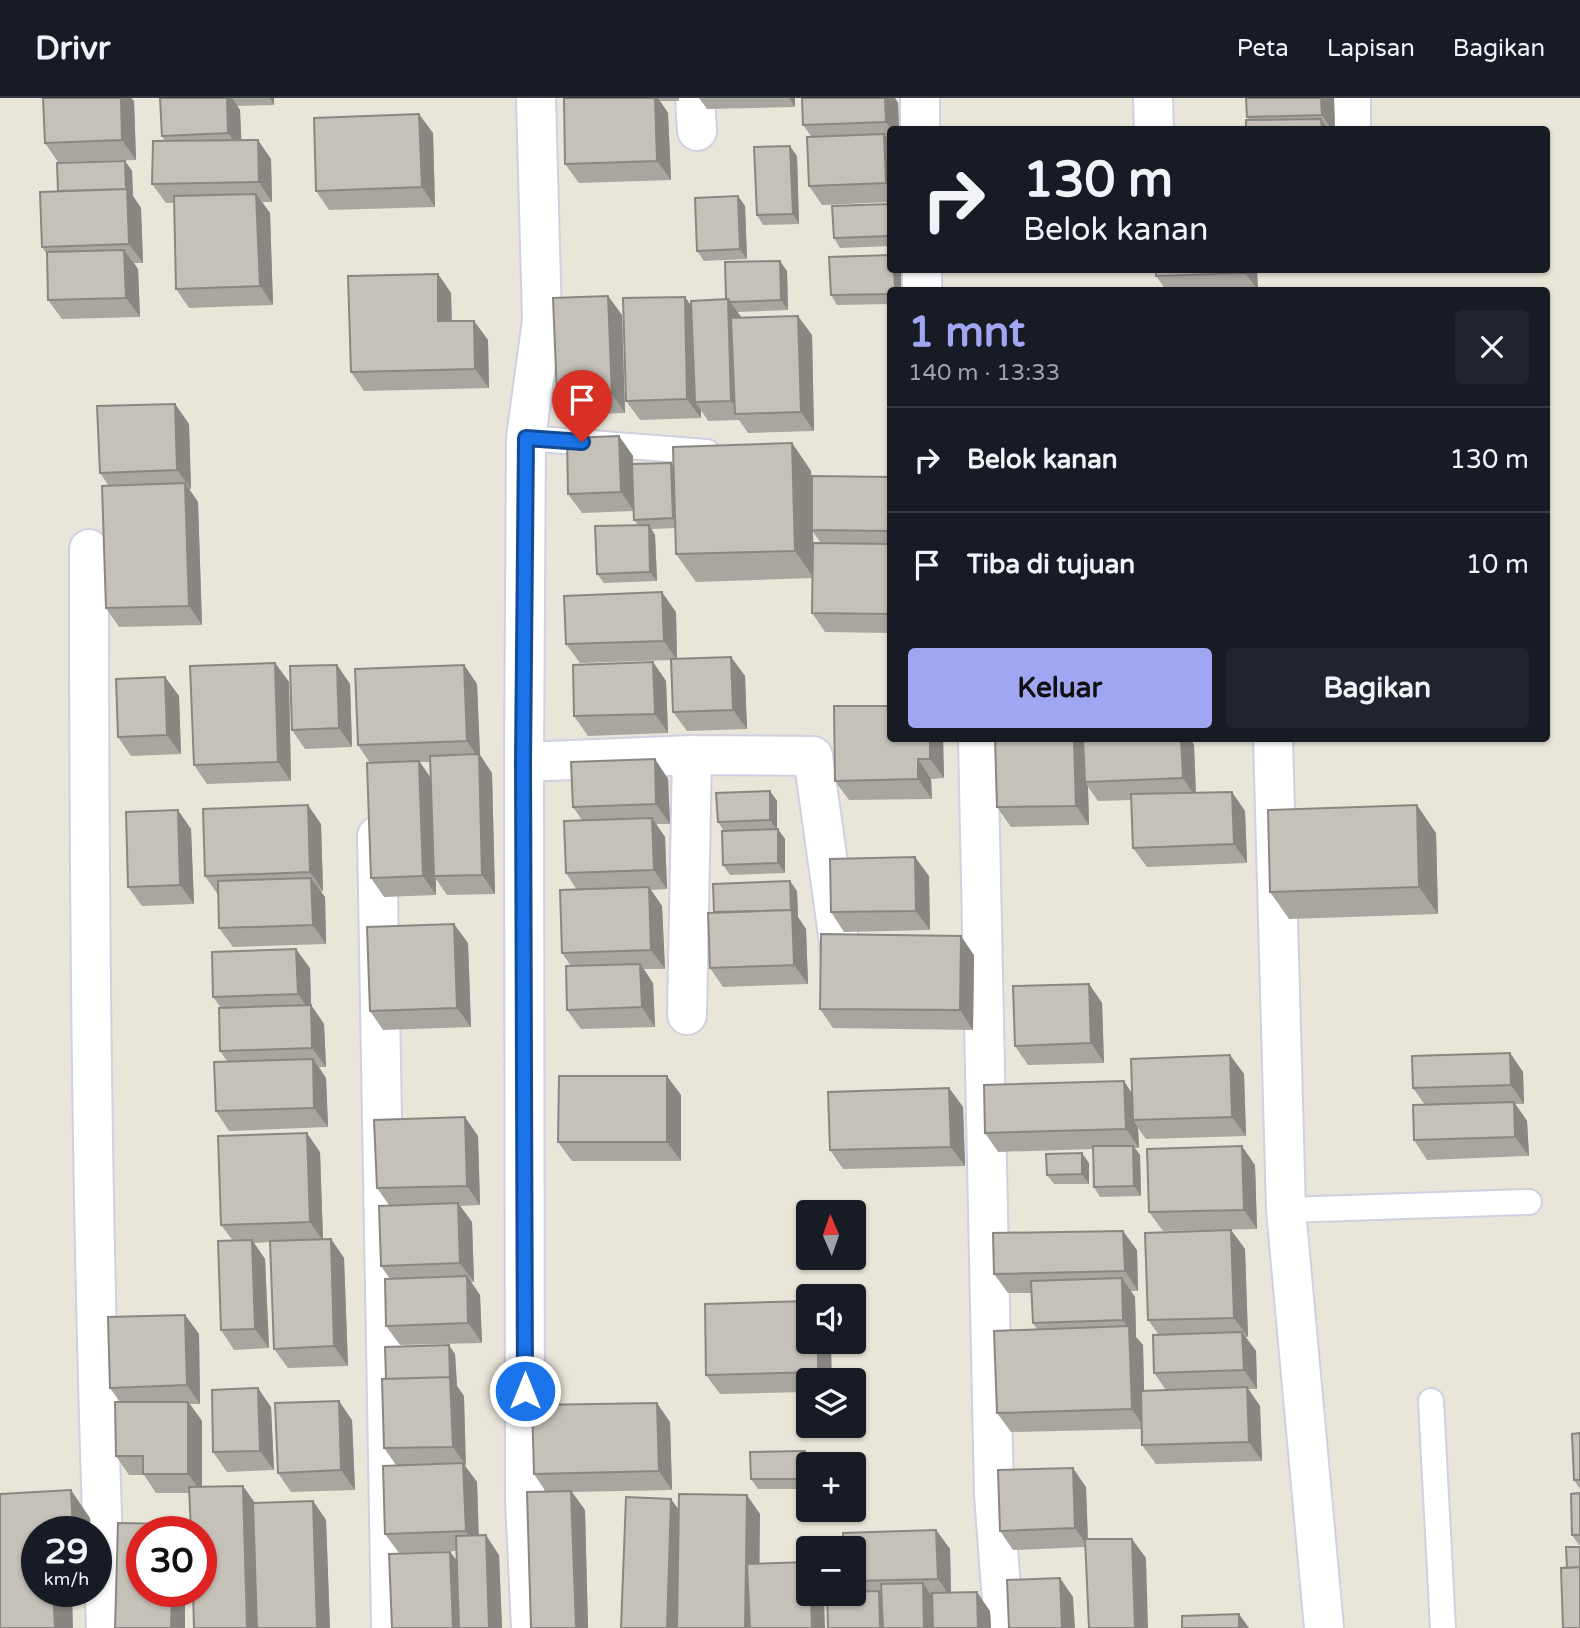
<!DOCTYPE html>
<html lang="id">
<meta charset="utf-8">
<style>
:root{--surface:#171b24;--page:#20242c;--text:#f1f3f6;--muted:#9ea1a6;--line:#363941;--accent:#a1a6f3}
body{margin:0;font-family:"Varela Round",sans-serif;background:var(--page);color:var(--text);height:100vh;display:flex;flex-direction:column;font-size:26px;white-space:nowrap}
*{box-sizing:border-box;margin:0}
p{font-size:23px;color:var(--muted)}
.icon{flex:none;width:38px;height:38px;fill:none;stroke:currentColor;stroke-width:2;stroke-linecap:round;stroke-linejoin:round}
.map{position:relative;flex:1;overflow:hidden}
.sheet{position:absolute;left:887px;top:189px;width:663px;height:455px;display:flex;flex-direction:column;background:var(--surface);border-radius:7px;box-shadow:0 2px 5px #0004}
.sheet>*{flex:none}
.top-card{position:absolute;left:887px;top:28px;width:663px;height:147px;border-radius:7px;box-shadow:0 2px 5px #0004;background:#171b24;color:var(--text);overflow:hidden}
.needle{width:46px;rotate:358deg}
.fabs{position:absolute;left:796px;top:1102px;display:grid;gap:14px}
.fabs a{display:grid;place-items:center;width:70px;height:70px;border-radius:7px;background:var(--surface);box-shadow:0 2px 5px #0004;font-size:35px}
.speed{position:absolute;left:21px;top:1418px;display:flex;gap:14px;font-size:35px;font-weight:700;text-align:center}
.speed>*{display:grid;place-content:center;width:91px;height:91px;border-radius:50%;background:var(--surface);box-shadow:0 2px 5px #0004;line-height:1}
.speed small{font-size:18px;font-weight:400}
.speed .limit{border:10px solid #d22;background:#fff;color:#111}
.pin{position:absolute;display:grid;place-items:center;width:60px;height:60px;color:#fff;margin:-72px -30px;border-radius:50% 50% 50% 0;rotate:-45deg;box-shadow:0 0 7px #0007}
.pin .icon{rotate:45deg}
.me{position:absolute;width:77px;margin:-38px;rotate:0deg;stroke-linejoin:round;filter:drop-shadow(0 0 5px #0008)}
.turn{display:flex;align-items:center;gap:24px;height:147px;padding:0 21px;font-size:32px}
.turn .icon{width:91px;height:91px;stroke-width:2.5}
.turn b{display:block;font-size:49px;line-height:60px}
.round{display:grid;place-items:center;flex:none;width:74px;height:74px;border-radius:7px;background:var(--page)}
.summary{display:flex;align-items:center;justify-content:space-between;height:119px;padding:0 21px}
h1{font-size:42px;font-weight:700;line-height:52px;color:var(--accent)}
.action{display:flex;gap:14px;margin-top:auto;padding:14px 21px}
.action a{flex:1;height:80px;border-radius:7px;background:var(--accent);color:#111;font-size:28px;font-weight:700;line-height:80px;text-align:center}
.action a+a{background:var(--page);color:var(--text)}
ul{padding:0;list-style:none}
li{display:flex;align-items:center;gap:21px;height:105px;padding:0 21px;border-top:2px solid var(--line)}
li div{flex:1}
li b{display:block;font-size:26px}
li em{font-style:normal}
header{display:flex;align-items:center;gap:42px;box-sizing:border-box;height:98px;padding:0 35px;background:var(--surface);border-bottom:2px solid var(--line)}
header strong{font-size:33px}
nav{display:flex;gap:38px;margin-inline-start:auto;font-size:24px}
.map>svg:first-child{display:block}
</style>
<header>
<strong>Drivr</strong>
<nav><a>Peta</a><a>Lapisan</a><a>Bagikan</a></nav>
</header>
<div class="map">
<svg width="1580" height="1530" viewBox="0 0 1580 1530">
<rect width="100%" height="100%" fill="#eae5d9"/>
<g fill="none" stroke-linecap="round" stroke-linejoin="round">
<g stroke="#cfd0e0" stroke-width="28">
<path id="service" d="M526 340 707 354
M1286 1112 1529 1104
M1431 1303 1443 1530"/>
</g>
<g stroke="#cfd0e0" stroke-width="42">
<path id="minor" d="M695 0 697 33
M920 0V32
M1153 0 1154 32
M1351 0V32
M922 172V192
M89 451C89 811 92 1171 106 1530
M978 640 994 1397 1004 1530
M1273 640 1286 1112 1324 1530
M524 664 692 657 813 658 840 851
M377 738 391 1530
M687 917 692 657
M531 1530 525 1402 524 664 526 340 542 222 536 0"/>
</g>
<use href="#service" stroke="#fff" stroke-width="24"/>
<use href="#minor" stroke="#fff" stroke-width="38"/>
</g>
<path fill="#a9a69f" fill-rule="evenodd" d="M43 0H131L134 3 136 62 58 64 45 45Z
M160 0H274V7L237 8 240 12 241 42 271 61 272 104H262L270 115 273 207 189 210 176 191 174 105H166L152 86 165 43 162 38Z
M564 0H679V3H660L668 15 671 82 579 85 565 66Z
M699 0H795V9L707 11Z
M1246 0H1334L1335 32H1246L1249 22 1247 19Z
M898 5 899 32H891V44H889L891 45V104L822 107 809 88 811 38 803 27Z
M433 35 435 109 329 112 316 93Z
M797 58 799 126 763 127 757 117Z
M125 63 132 73 133 98 141 110 143 165H134L138 171 140 219 62 221 48 202 47 156 42 149 58 93Z
M738 98 745 108 747 161 704 163 697 153Z
M891 108V148L840 150 834 140Z
M891 172H901V192H891V206L837 207 831 197Z
M1257 172 1258 192H1148H1166L1156 178Z
M787 173 788 212 737 214 741 220 812 237 814 333 748 335 739 322 708 323 701 312V320L640 322 626 303 685 199 692 209 726 201Z
M438 176 451 195 452 223H474L488 242 489 290 364 293 351 274Z
M608 198 622 217 625 315 570 317 557 298Z
M175 306 189 326 191 391H189L198 404 202 527 119 529 106 510 109 388 100 375Z
M619 338 633 358V366L674 368 792 345 811 373 812 396 891 379V535L825 534 812 515V480L696 484 676 456V430L651 431 655 437 657 483 604 485 597 476 638 427 634 422V413L582 415 568 396ZM813 434 821 445H813Z
M676 514 677 561 731 559 745 578 747 631 687 633 673 614 671 562 580 565 566 546Z
M653 564 666 583 668 635 588 638 574 618Z
M275 565 289 584 291 683 207 686 194 667Z
M337 567 350 586 352 649 305 651 292 632Z
M464 567 477 586 480 657 492 675 495 796 447 797 436 781V797L384 799 371 780 370 665 358 647ZM420 664H430L431 680Z
M165 579 179 598 181 656 131 658 118 639Z
M891 640H943L944 680 931 681 932 701 849 702 835 683Z
M995 640H1082L1084 642 1083 640H1190L1194 647 1196 695 1245 713 1247 765 1147 769 1133 750 1132 702 1098 703 1088 689 1089 727 1011 729 997 709Z
M655 661 668 681 670 726H656L665 739 667 791 651 792 662 808 665 871H644L653 885 655 929 581 931 567 912 571 868 562 855 577 792 566 775 582 722 573 709Z
M770 693 777 703V731L785 741V775L730 777 723 767 724 733 718 724Z
M321 726 323 793 321 794 325 799 326 846 233 849 219 830 218 797 205 778Z
M191 731 194 806 142 808 128 789Z
M1436 735 1438 816 1289 821 1270 794Z
M929 778 930 832 844 834 831 814Z
M797 793 798 819 806 831 808 886 723 889 710 870 714 814Z
M468 845 471 929 383 932 370 913Z
M974 857 973 932 833 930 820 911Z
M310 870 311 907 324 926 326 969H319L326 980 328 1029 229 1033 216 1013 228 964 220 953 221 910 213 899Z
M1089 886 1102 905 1104 965 1028 967 1015 948Z
M1510 955 1523 974 1524 1006H1515L1527 1023 1529 1058 1427 1062 1414 1042 1425 1007 1413 990Z
M1230 957 1244 976 1246 1038 1146 1041 1138 1030 1139 1050H1135L1140 1057 1141 1098 1100 1099 1094 1089 1093 1051 998 1054 985 1035 1132 995Z
M949 990 963 1009 965 1068 843 1071 830 1052Z
M681 997V1063H572L558 1044Z
M478 1038 480 1107 460 1108 472 1124 474 1184H471L480 1197 482 1245 400 1247 386 1228 390 1181 381 1168 389 1107 377 1090Z
M320 1054 323 1141H331L344 1160 348 1268 288 1270 274 1251 271 1144 254 1145 265 1161 269 1250 234 1252 221 1232 233 1143 221 1127Z
M1089 1065V1086H1054L1047 1077Z
M1255 1067 1257 1131 1163 1133 1149 1114Z
M1231 1132 1245 1151 1248 1239H1245L1256 1253 1257 1291H1248L1260 1308 1262 1363 1156 1366 1142 1347V1331L1011 1334 997 1315 1037 1231 1033 1225 1032 1195H1008L994 1176 1137 1152 1138 1193H1130L1135 1199 1136 1239 1143 1247 1144 1293 1166 1292 1154 1275 1159 1237 1148 1222Z
M808 1203 832 1283H808V1294L720 1296 706 1277Z
M185 1217 199 1236 200 1306H190L202 1323V1389L243 1388 255 1405 313 1403 326 1422 330 1530H194L190 1395H156L144 1377H129L116 1358 120 1304 110 1290Z
M455 1256 457 1288 464 1298 465 1368 477 1384 479 1438 499 1457 502 1530H392L450 1454 457 1462 456 1453 399 1455 385 1436 396 1367 384 1350 386 1281Z
M271 1309 274 1372 227 1374 213 1354Z
M352 1322 355 1392 291 1394 278 1375Z
M670 1324 672 1392 572 1394 585 1412 588 1530H531L546 1394 534 1376Z
M1580 1335V1391L1574 1382Z
M812 1363V1367H808V1391H758L751 1381Z
M1086 1389 1088 1441 1146 1460 1086 1449 1013 1452 1000 1433Z
M1580 1395V1447H1579L1572 1437Z
M936 1432 950 1451 951 1494 990 1513 991 1530H828L854 1496V1451Z"/>
<path fill="#8a8782" d="M121 0H131L134 3 136 62 122 42Z
M227 0H232L240 12 242 55 228 35Z
M270 0H274V7Z
M655 0H658L668 15 671 82 657 63Z
M789 0H795V9Z
M885 0H895L898 5 899 32H891L886 24Z
M1321 0H1334L1335 32H1332L1322 17Z
M419 16 433 35 435 109 422 89Z
M1321 21 1329 32H1322Z
M884 36 891 45V92L886 85Z
M258 42 271 61 272 104 259 84Z
M790 48 797 58 799 126 793 116Z
M125 63 132 73 133 98 141 110 143 165 129 146Z
M256 96 270 115 273 207 260 188Z
M738 98 745 108 747 161 740 151Z
M124 152 138 171 140 219 126 200Z
M780 163 787 173 788 212 781 202Z
M894 172H901V192H895Z
M1245 172H1257L1258 192 1245 175Z
M438 176 451 195 452 242 438 223Z
M608 198 622 217 625 315 612 296Z
M685 199 698 218 695 304 701 312V320L687 301Z
M728 201 742 220 740 316 731 303Z
M798 218 812 237 814 333 801 314Z
M474 223 488 242 489 290 475 271Z
M175 306 189 326 191 391 177 372Z
M619 338 633 358 634 413 621 394Z
M792 345 811 373 813 432H812L813 434 814 480 795 453Z
M671 365 678 374 680 430 673 420Z
M185 385 198 404 202 527 189 508Z
M649 427 655 437 657 483 650 474Z
M662 494 676 514 677 562 664 543Z
M731 559 745 578 747 631 733 612Z
M653 564 666 583 668 635 655 616Z
M275 565 289 584 291 683 278 664Z
M337 567 350 586 352 649 339 630Z
M464 567 477 586 480 657 492 675 495 796 482 777 479 661 467 643Z
M165 579 179 598 181 656 167 637Z
M930 640H943L944 680 930 661Z
M1074 640H1082L1087 648 1085 684 1088 689 1089 727 1076 708Z
M1181 640H1190L1194 647 1196 700 1183 680Z
M655 661 668 681 670 726 656 706Z
M918 661 931 681 932 701 918 681Z
M419 663 432 682 434 778 436 781V797L423 778Z
M770 693 777 703V732L770 722Z
M1232 694 1245 713 1247 765 1234 746Z
M308 707 321 726 323 793 310 774Z
M1417 707 1436 735 1438 816 1419 789Z
M178 712 191 731 194 806 180 787Z
M652 720 665 739 667 791 654 772Z
M778 731 785 741V775L778 765Z
M915 759 929 778 930 832 916 813Z
M311 780 325 799 326 846 313 827Z
M790 783 797 793 798 819 806 831 808 886 794 867Z
M649 789 662 808 665 871 651 852Z
M454 826 468 845 471 929 457 910Z
M961 838 974 857 973 932 960 912Z
M296 851 310 870 311 907 324 926 326 969 312 950 311 915 298 896Z
M640 866 653 885 655 929 642 909Z
M1089 886 1102 905 1104 965 1091 945Z
M1510 955 1523 974 1524 1006 1511 987Z
M1230 957 1244 976 1246 1038 1232 1019Z
M313 961 326 980 328 1029 314 1010Z
M667 978 681 997V1063L667 1044Z
M1124 983 1137 1003 1133 1022 1138 1030 1139 1050 1126 1031Z
M949 990 963 1009 965 1068 951 1049Z
M1514 1004 1527 1023 1529 1058 1515 1039Z
M465 1019 478 1038 480 1107 467 1088Z
M307 1035 320 1054 323 1143 310 1124Z
M1133 1048 1140 1057 1141 1098 1134 1088Z
M1242 1048 1255 1067 1257 1131 1244 1112Z
M1082 1055 1089 1065V1086L1082 1076Z
M458 1105 472 1124 474 1184 460 1165Z
M1231 1132 1245 1151 1248 1239 1234 1220Z
M1123 1133 1137 1152 1138 1193 1125 1173Z
M331 1141 344 1160 348 1268 334 1248Z
M252 1142 265 1161 269 1250 255 1231Z
M467 1178 480 1197 482 1245 468 1225Z
M1122 1180 1135 1199 1136 1239 1143 1247 1145 1331 1132 1311 1129 1231 1123 1222Z
M185 1217 199 1236 200 1306 187 1287Z
M1242 1234 1256 1253 1257 1291 1244 1272Z
M818 1244H831L832 1283H824L818 1274Z
M449 1247 455 1256 457 1288 464 1298 466 1368 453 1349Z
M1247 1289 1260 1308 1262 1363 1249 1344Z
M258 1290 271 1309 274 1372 260 1353Z
M339 1303 352 1322 355 1392 341 1372Z
M188 1304 202 1323V1395L188 1376Z
M657 1305 670 1324 672 1392 659 1373Z
M805 1353 812 1363V1367H808V1386L805 1381Z
M463 1365 477 1384 479 1452 466 1433Z
M1073 1370 1086 1389 1088 1449 1075 1430Z
M243 1388 256 1407 260 1530H247Z
M71 1392 90 1420 91 1433H73Z
M571 1393 585 1412 588 1530H576Z
M747 1397 760 1416 759 1530H745Z
M671 1401 685 1420 681 1530H667Z
M313 1403 326 1422 330 1530H317Z
M173 1426 178 1433H173Z
M936 1432 950 1451 951 1500 938 1481Z
M486 1437 499 1457 502 1530H489Z
M1132 1441 1146 1460 1148 1530H1135Z
M450 1454 464 1473 466 1530H453Z
M1060 1480 1073 1499 1075 1530H1062Z
M923 1485 936 1504 937 1530H924Z
M53 1493H72L73 1530H55Z
M172 1493H185V1530H171Z
M879 1493 892 1512 893 1530H880Z
M977 1494 990 1513 991 1530H978Z
M811 1496H824L825 1530H812Z
M1239 1516 1249 1530H1239Z"/>
<path fill="#c5c1b9" stroke="#8a8782" stroke-width="2" d="M43 0H121L122 42 45 45Z
M160 0H227L228 35 162 38Z
M564 0H655L657 63 565 66Z
M802 0H885L886 24 803 27Z
M1246 0H1321L1322 17 1247 19Z
M419 16 422 89 316 93 314 20Z
M1321 21 1322 32H1246V22Z
M884 36 886 85 809 88 807 39Z
M258 42 259 84 152 86 153 43Z
M790 48 793 116 757 117 754 49Z
M125 63 126 91 58 93 57 65Z
M127 91 129 146 42 149 40 94Z
M256 96 260 188 176 191 174 98Z
M738 98 740 151 697 153 695 100Z
M889 106 890 138 834 140 832 108Z
M124 152 126 200 48 202 47 154Z
M891 157V172H894L895 192H891V196L831 197 829 159Z
M780 163 781 202 730 204 728 201H726L725 164Z
M1156 172H1245V175L1156 178Z
M438 176V223H474L475 271 351 274 348 178Z
M1199 191V192H1148Z
M608 198 612 296 557 298 553 200Z
M685 199 687 301 626 303 623 200Z
M728 201 731 303 695 304 691 203Z
M798 218 801 314 735 316 731 220Z
M175 306 177 372 100 375 97 308Z
M619 338 621 394 568 396 567 340Z
M792 345 795 453 676 456 673 349Z
M671 365 673 420 634 422 632 366Z
M812 378 891 379V433L812 432Z
M185 385 189 508 106 510 102 388Z
M649 427 650 474 597 476 595 428Z
M813 445 891 446V516L812 515Z
M662 494 664 543 566 546 564 498Z
M731 559 733 612 673 614 671 561Z
M653 564 655 616 574 618 573 567Z
M275 565 278 664 194 667 190 568Z
M337 567 339 630 292 632 290 568Z
M464 567 467 643 358 647 355 571Z
M165 579 167 637 118 639 116 581Z
M834 608H891V640H930V661H918V681L835 683Z
M995 640H1074L1076 708 997 709Z
M1083 640H1181L1183 680 1085 684Z
M479 656 482 777 434 778 430 658Z
M655 661 656 706 573 709 571 664Z
M419 663 423 778 371 780 367 665Z
M770 693V722L718 724 716 695Z
M1232 694 1234 746 1133 750 1131 696Z
M308 707 310 774 205 778 203 711Z
M1417 707 1419 789 1270 794 1268 712Z
M178 712 180 787 128 789 126 714Z
M652 720 654 772 566 775 564 723Z
M778 731V765L723 767 722 733Z
M915 759 916 813 831 814 830 761Z
M311 780 313 827 219 830 218 783Z
M790 783 791 812 714 814 713 786Z
M649 789 651 852 562 855 560 792Z
M792 812 794 867 710 870 708 815Z
M454 826 457 910 370 913 367 829Z
M821 836 961 838 960 912 820 911Z
M296 851 298 896 213 899 212 854Z
M640 866 642 909 567 912 566 868Z
M1089 886 1091 945 1015 948 1013 888Z
M311 907 312 950 220 953 219 910Z
M1510 955 1511 987 1413 990 1412 958Z
M1230 957 1232 1019 1133 1022 1131 961Z
M313 961 314 1010 216 1013 214 964Z
M559 978H667V1044H558Z
M1124 983 1126 1031 985 1035 984 987Z
M949 990 951 1049 830 1052 828 994Z
M1514 1004 1515 1039 1414 1042 1413 1007Z
M465 1019 467 1088 377 1090 374 1022Z
M307 1035 310 1124 221 1127 218 1038Z
M1093 1048H1133L1134 1088 1094 1089Z
M1242 1048 1244 1112 1149 1114 1147 1051Z
M1082 1055V1076L1047 1077 1046 1056Z
M458 1105 460 1165 381 1168 379 1108Z
M1231 1132 1234 1220 1148 1222 1145 1135Z
M1123 1133 1125 1173 994 1176 993 1135Z
M331 1141 334 1248 274 1251 270 1143Z
M252 1142 255 1231 221 1232 218 1143Z
M467 1178 468 1225 386 1228 385 1181Z
M1122 1180 1123 1222 1033 1225 1031 1183Z
M808 1203V1244H818V1274L706 1277 705 1206Z
M185 1217 187 1287 110 1290 108 1219Z
M1129 1228 1132 1311 997 1315 994 1233Z
M1242 1234 1244 1272 1154 1275 1153 1237Z
M449 1247 450 1279 386 1281 385 1249Z
M450 1279 453 1349 384 1350 382 1281Z
M1247 1289 1249 1344 1142 1347 1141 1293Z
M258 1290 260 1353 213 1354 212 1292Z
M339 1303 341 1372 278 1375 275 1305Z
M115 1304H188V1376H143V1358H116Z
M657 1305 659 1373 534 1376 532 1307Z
M1580 1335V1382H1574L1572 1336Z
M805 1353V1381H751L750 1354Z
M463 1365 466 1433 385 1436 383 1368Z
M1073 1370 1075 1430 1000 1433 998 1372Z
M243 1388 247 1530H194L193 1493H201V1433H191L189 1389Z
M71 1392 73 1433H37V1493H53L55 1530H0V1396Z
M571 1393 576 1530H531L527 1394Z
M1580 1395V1437H1572L1571 1396Z
M679 1396 747 1397 745 1530H677Z
M626 1399 671 1401 667 1530H621Z
M313 1403 317 1530H257L253 1405Z
M118 1425 173 1426V1433H142V1493H172L171 1530H115Z
M936 1432 938 1481 854 1483V1451H844L843 1435Z
M486 1437 489 1530H459L456 1438Z
M1085 1441H1132L1135 1530H1089Z
M1566 1449H1580V1469L1567 1470Z
M450 1454 453 1530H392L389 1456Z
M808 1464V1496H811L812 1530H750L747 1466Z
M1580 1469V1530H1563L1561 1470Z
M1060 1480 1062 1530H1009L1007 1482Z
M923 1485 924 1530H883L881 1486Z
M879 1493 880 1530H828L827 1496H854V1494Z
M977 1494 978 1530H933L932 1495Z
M1239 1516V1530H1182V1518Z"/>
<g fill="none" stroke-linecap="round" stroke-linejoin="round">
<g stroke="#114b97" stroke-width="18">
<path id="route" d="M525 1293 523 664 526 340 582 344"/>
</g>
<use href="#route" stroke="#1a73e8" stroke-width="12"/>
</g>
</svg>
<div class="fabs">
<a><svg class="needle" viewBox="-14 -14 28 28"><path d="M0-13l5 13h-10z" fill="#e53935"/><path d="M0 13l5-13h-10z" fill="#9ea1a6"/></svg></a>
<a><svg class="icon" aria-label="sound" viewBox="0 0 24 24"><path d="M4 9h4l5-4v14l-5-4H4zM17 9q2 3 0 6"/></svg></a>
<a><svg class="icon" aria-label="layers" viewBox="0 0 24 24"><path d="M12 4l9 5-9 5-9-5zM3 14l9 5 9-5"/></svg></a>
<a>+</a>
<a>−</a>
</div>
<div class="speed"><div>29<small>km/h</small></div><div class="limit">30</div></div>
<div class="pin" style="left:582px;top:344px;background:#d93025"><svg class="icon" aria-label="arrive" viewBox="0 0 24 24"><path d="M6 21V4h12l-3 4 3 4H6"/></svg></div>
<svg class="me" style="left:525px;top:1293px" viewBox="-20 -20 40 40"><circle r="17" fill="#1a73e8" stroke="#fff" stroke-width="3"/><path d="M0-11L8 9 0 5-8 9z" fill="#fff"/></svg>
<div class="top-card">
<div class="turn"><svg class="icon" aria-label="right" viewBox="0 0 24 24"><path d="M7 20v-9h11M14 6l5 5-5 5"/></svg><div><b>130 m</b>Belok kanan</div></div>
</div>
<section class="sheet">
<div class="summary"><div><h1>1 mnt</h1><p>140 m · 13:33</p></div><a class="round"><svg class="icon" aria-label="close" viewBox="0 0 24 24"><path d="M6 6l12 12M18 6L6 18"/></svg></a></div>
<ul>
<li><svg class="icon" aria-label="right" viewBox="0 0 24 24"><path d="M7 20v-9h11M14 6l5 5-5 5"/></svg><div><b>Belok kanan</b></div><em>130 m</em></li>
<li><svg class="icon" aria-label="arrive" viewBox="0 0 24 24"><path d="M6 21V4h12l-3 4 3 4H6"/></svg><div><b>Tiba di tujuan</b></div><em>10 m</em></li>
</ul>
<div class="action"><a>Keluar</a><a>Bagikan</a></div>
</section>
</div>
